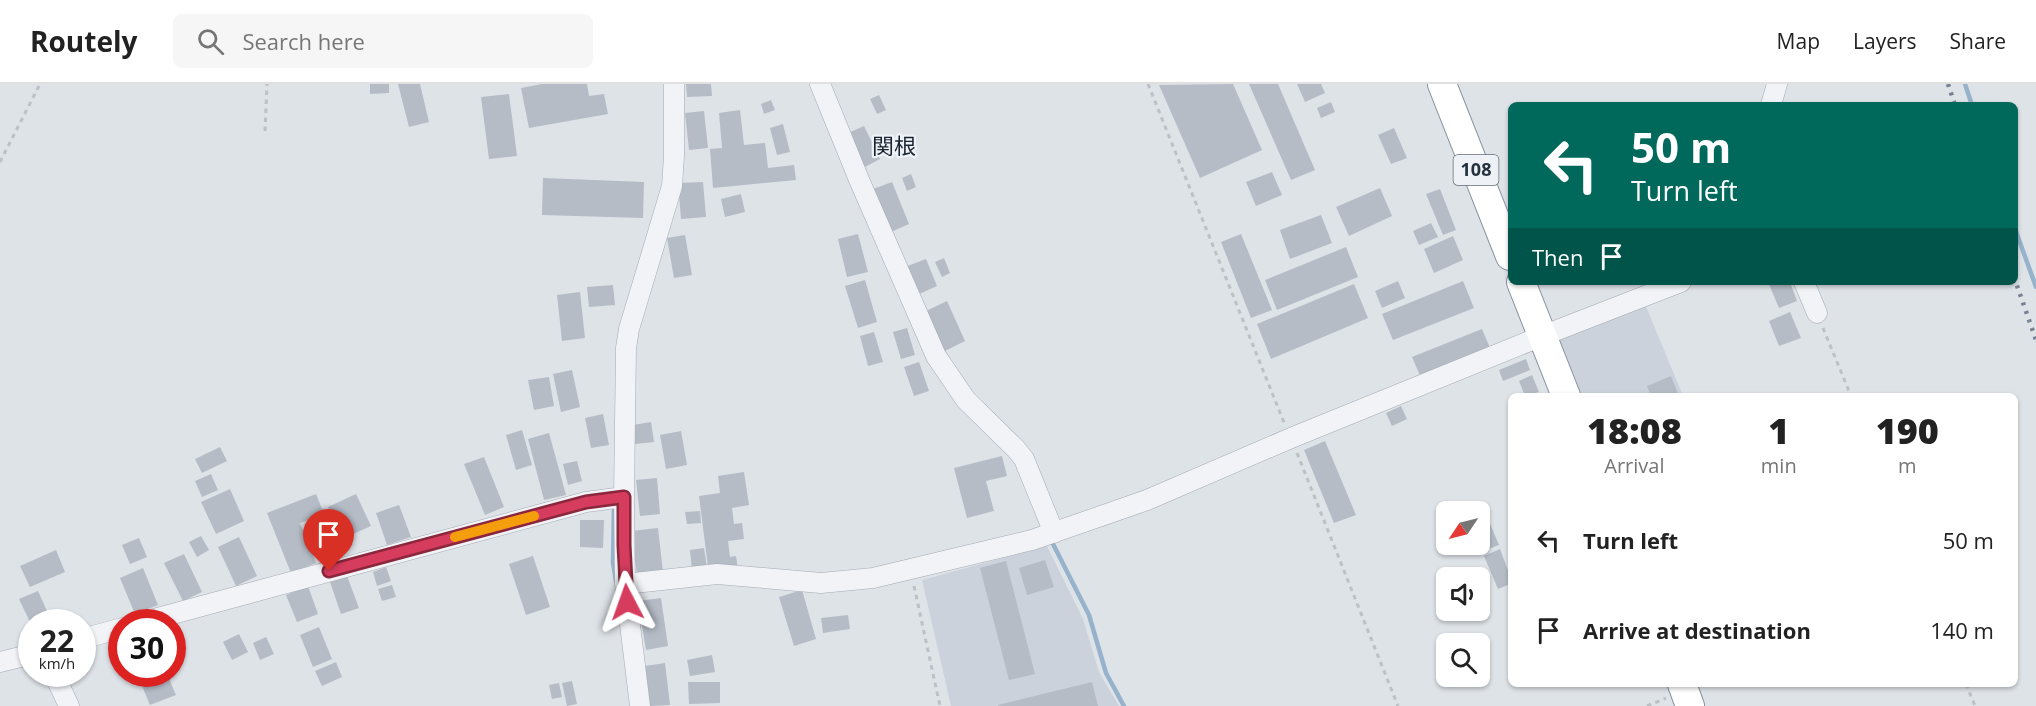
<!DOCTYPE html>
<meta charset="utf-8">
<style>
:root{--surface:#fff;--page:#f6f6f6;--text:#222;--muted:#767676;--line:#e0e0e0}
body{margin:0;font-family:"Open Sans","Noto Sans JP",sans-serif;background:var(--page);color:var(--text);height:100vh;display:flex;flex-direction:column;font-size:22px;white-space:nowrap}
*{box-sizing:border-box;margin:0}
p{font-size:20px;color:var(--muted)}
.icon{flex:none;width:33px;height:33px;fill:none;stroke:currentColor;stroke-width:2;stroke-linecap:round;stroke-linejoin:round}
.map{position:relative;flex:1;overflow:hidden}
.details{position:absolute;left:1508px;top:309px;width:510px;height:294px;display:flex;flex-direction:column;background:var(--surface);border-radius:9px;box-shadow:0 2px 4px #0004}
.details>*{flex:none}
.top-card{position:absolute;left:1508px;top:18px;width:510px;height:183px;border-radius:9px;box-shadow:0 2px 4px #0004;background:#00695c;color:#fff;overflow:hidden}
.needle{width:39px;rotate:235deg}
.fabs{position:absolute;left:1436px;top:417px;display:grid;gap:12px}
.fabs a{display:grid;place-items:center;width:54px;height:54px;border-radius:9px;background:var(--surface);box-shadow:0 2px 4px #0004;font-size:30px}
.speed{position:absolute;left:18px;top:525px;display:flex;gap:12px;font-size:30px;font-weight:700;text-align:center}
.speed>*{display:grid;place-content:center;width:78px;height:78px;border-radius:50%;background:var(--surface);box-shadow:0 2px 4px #0004;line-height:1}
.speed small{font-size:15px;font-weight:400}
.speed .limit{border:9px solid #d22;background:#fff;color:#111}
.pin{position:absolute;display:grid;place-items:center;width:51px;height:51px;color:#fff;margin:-62px -26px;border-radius:50% 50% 50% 0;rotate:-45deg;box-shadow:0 0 6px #0007}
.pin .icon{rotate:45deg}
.me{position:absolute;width:66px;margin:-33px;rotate:356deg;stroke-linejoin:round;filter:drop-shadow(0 0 4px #0008)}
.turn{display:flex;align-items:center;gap:21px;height:126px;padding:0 24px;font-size:27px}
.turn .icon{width:78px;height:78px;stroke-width:2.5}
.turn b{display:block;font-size:42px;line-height:51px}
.then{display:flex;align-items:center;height:57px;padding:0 24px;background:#0003;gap:12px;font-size:22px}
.eta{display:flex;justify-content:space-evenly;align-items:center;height:102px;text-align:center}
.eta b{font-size:36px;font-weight:800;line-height:42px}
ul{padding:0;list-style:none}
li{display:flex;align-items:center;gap:18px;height:90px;padding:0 24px}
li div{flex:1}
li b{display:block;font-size:22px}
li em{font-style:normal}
header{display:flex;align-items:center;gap:36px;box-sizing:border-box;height:84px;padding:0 30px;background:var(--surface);border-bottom:2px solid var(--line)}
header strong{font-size:28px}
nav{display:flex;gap:33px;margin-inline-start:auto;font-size:21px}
.search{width:420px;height:54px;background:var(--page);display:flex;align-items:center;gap:15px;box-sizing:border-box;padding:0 21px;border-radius:9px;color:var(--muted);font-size:22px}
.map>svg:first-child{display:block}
</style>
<header>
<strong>Routely</strong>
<div class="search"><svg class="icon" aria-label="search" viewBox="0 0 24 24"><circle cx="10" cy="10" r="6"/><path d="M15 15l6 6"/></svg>Search here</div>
<nav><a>Map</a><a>Layers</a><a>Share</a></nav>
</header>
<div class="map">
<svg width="2036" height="622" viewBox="0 0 2036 622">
<rect width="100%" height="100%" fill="#dee3e8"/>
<path fill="#ccd2db" d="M1645 220 1683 312H1577L1555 258Z
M1047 462 1083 535 1099 588 1119 622H951L922 496Z"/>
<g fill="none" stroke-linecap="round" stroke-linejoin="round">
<path stroke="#97b3cb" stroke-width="4.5" d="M1965 0 1972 21
M2014 142 2036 203
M614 421 613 479 616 497
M1052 458 1089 531 1106 589 1124 622"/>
</g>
<path fill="#b5bcc6" d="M370 0H389V9L370 10Z
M398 0H420L429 38 409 43Z
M542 0H587L589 12 604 10 608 30 529 44 521 4Z
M686 0H711L712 12 687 13Z
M1233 0 1262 66 1200 94 1159 1Z
M1249 0H1278L1315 86 1291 96Z
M1297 0H1321L1325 9 1305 18Z
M509 10 517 72 489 75 481 13Z
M879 11 886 26 877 30 870 15Z
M771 16 775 26 764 30 761 20Z
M1331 18 1335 28 1321 34 1317 24Z
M740 26 744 61 765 59 768 84 794 81 796 96 713 104 710 65 722 64 719 29Z
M704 27 708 64 689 66 685 29Z
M783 40 790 68 777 71 770 44Z
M864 42 880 75 863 84 846 50Z
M1394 44 1407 74 1391 80 1378 51Z
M1272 88 1282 111 1256 122 1246 98Z
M911 90 916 103 907 107 902 94Z
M543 94 644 98 643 134 542 131Z
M703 98 706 133 681 135 678 99Z
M892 98 909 140 891 148 873 105Z
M1380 104 1392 132 1349 152 1336 123Z
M1440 105 1456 146 1443 151 1426 110Z
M741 110 745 128 725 133 721 115Z
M1321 131 1332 159 1290 175 1280 146Z
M1431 139 1438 153 1419 161 1413 147Z
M858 150 868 188 847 193 838 155Z
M1241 150 1272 226 1251 234 1221 158Z
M685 151 692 191 674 194 667 154Z
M1453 152 1463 176 1434 189 1424 165Z
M1346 163 1358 193 1277 226 1265 196Z
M944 174 950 189 942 193 935 178Z
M926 175 937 202 917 211 905 183Z
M865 196 877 238 858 244 845 202Z
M1398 197 1405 214 1382 224 1375 207Z
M1463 197 1474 224 1393 256 1382 230Z
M1768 198H1790L1797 217 1779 224Z
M1354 200 1368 234 1271 275 1257 240Z
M613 201 615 221 589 223 587 203Z
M580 208 585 254 562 257 557 211Z
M947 217 965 257 945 267 926 227Z
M1790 228 1801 254 1779 262 1769 237Z
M907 244 915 271 901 275 893 248Z
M1482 245 1491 266 1421 294 1412 273Z
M874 248 883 278 868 282 860 252Z
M1526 275 1530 286 1503 297 1499 286Z
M919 278 929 307 914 312 904 283Z
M572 286 580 323 561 328 553 290Z
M1532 291 1539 308 1525 312 1519 297Z
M1671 292 1679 312H1651L1647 302Z
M549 293 554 322 534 326 528 296Z
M1401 322 1407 335 1392 342 1386 329Z
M603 330 609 361 591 364 585 334Z
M651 338 654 358 635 360 633 341Z
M522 346 532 381 516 386 506 351Z
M681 347 687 381 666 385 660 351Z
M549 349 566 411 544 416 528 355Z
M1325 357 1356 431 1334 439 1304 366Z
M220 363 227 377 202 389 195 375Z
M1002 372 1007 392 986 397 994 427 967 434 954 384Z
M484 373 504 423 485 431 464 380Z
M577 377 582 397 568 401 563 380Z
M744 388 749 421 732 424 734 440 742 439 744 455 728 457 730 473 736 472 738 485 708 483 699 412 720 409 718 392Z
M211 390 218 406 202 413 195 397Z
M657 394 660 430 640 432 636 396Z
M230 405 244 437 216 450 201 418Z
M316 410 324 430 300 439 316 479 291 489 267 429Z
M356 410 371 442 342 455 328 423Z
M399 421 411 453 387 461 376 429Z
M1484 425 1499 461 1483 467 1479 457V427Z
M700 427 701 439 687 440 685 428Z
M580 436H604L603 464 580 463Z
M658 444 663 488 637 491 631 447Z
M201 452 209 466 197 473 189 458Z
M239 453 257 492 236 502 218 463Z
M139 454 147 473 130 480 122 461Z
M704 464 707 484 692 486 690 466Z
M1500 465 1510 492V500L1498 505 1484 472Z
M56 466 65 488 30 503 20 482Z
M184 470 202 508 183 517 164 479Z
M533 472 550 523 526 531 509 480Z
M1045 476 1054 503 1027 511 1019 484Z
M1006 477 1035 590 1009 596 980 484Z
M386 483 391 497 377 502 373 488Z
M143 484 158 521 135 530 120 494Z
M347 492 359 524 341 530 330 498Z
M392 501 396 513 382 517 378 505Z
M308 502 318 530 297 538 286 511Z
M802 506 816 555 794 562 779 513Z
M38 507 51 536 45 538H30L19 515Z
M661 514 668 562 646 566 638 517Z
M70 530 74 538H59L57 535Z
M848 531 850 545 823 549 821 534Z
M319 543 332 575 313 583 300 551Z
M239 550 248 568 232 576 223 558Z
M266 553 274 570 260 576 253 559Z
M712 571 715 588 690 592 687 576Z
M336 578 342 593 322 602 315 587Z
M665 579 670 621 650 622 645 582Z
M137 590H167L176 611 150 621Z
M572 597 577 620 567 622 562 599Z
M688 598H720V619L689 620Z
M1092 598 1098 622H998V621Z
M559 599 562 613 552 615 549 601Z"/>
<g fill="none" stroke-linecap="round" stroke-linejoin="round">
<g stroke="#a3aab2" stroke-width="21">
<path id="minor" d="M820 0 860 98 936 272 966 316 1016 365 1024 375 1054 449
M1771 21 1777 0
M1804 198 1817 229
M625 500 717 490 821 499 873 494 1032 456 1147 416 1291 354 1542 252 1681 198
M143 538 586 418 624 413
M82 555 122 544
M0 578 32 570
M54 590 69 622
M640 622 625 500 624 413 626 264 629 245 672 102 674 72V0"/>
</g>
<g stroke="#8591a0" stroke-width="30">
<path id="highway" d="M1442 0 1510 172
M1521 198 1566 312
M1682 600 1690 622"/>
</g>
<path stroke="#bcc1c7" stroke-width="3" stroke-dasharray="4.5 4.5" stroke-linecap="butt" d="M1148 0 1285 341
M265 47 267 0
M0 78 40 0
M1823 244 1851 312
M1297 369 1398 622
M914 502 940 622
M1966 600 1975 622
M1647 622 1666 614"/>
<use href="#minor" stroke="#f1f3f7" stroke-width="20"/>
<use href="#highway" stroke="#fff" stroke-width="28"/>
<path stroke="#778393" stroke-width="4.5" stroke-dasharray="3 6" stroke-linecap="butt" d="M1948 0 1955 21
M2014 193 2036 256"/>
</g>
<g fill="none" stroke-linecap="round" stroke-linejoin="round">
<g stroke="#8a273c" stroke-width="15">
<path id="route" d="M329 487 586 418 624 413V461L627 518"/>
</g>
<use href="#route" stroke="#d53c5d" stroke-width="10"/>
<path stroke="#f59e0b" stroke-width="10" d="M455 453 534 432"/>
</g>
<g text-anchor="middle" stroke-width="4.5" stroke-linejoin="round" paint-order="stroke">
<rect fill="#eef2f6" stroke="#626b77" stroke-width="1.5" x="1453.5" y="71" width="45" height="30" rx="4.5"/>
<g font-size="18" font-weight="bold" fill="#263140">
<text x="1476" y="92">108</text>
</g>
<g font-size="22" fill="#192231" stroke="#eef2f6">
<text x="894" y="70">関根</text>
</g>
</g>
</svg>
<div class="fabs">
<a><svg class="needle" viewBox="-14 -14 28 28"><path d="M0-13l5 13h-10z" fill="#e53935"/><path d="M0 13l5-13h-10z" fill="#767676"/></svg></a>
<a><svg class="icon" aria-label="sound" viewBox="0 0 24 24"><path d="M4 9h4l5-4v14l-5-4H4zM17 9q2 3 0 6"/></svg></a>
<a><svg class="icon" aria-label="search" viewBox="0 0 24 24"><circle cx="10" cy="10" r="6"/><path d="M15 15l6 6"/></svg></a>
</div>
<div class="speed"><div>22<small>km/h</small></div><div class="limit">30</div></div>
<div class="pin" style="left:329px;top:487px;background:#d93025"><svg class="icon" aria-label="arrive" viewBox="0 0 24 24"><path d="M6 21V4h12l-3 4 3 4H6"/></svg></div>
<svg class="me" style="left:627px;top:518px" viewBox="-20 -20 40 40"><path d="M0-17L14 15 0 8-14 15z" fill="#d53c5d" stroke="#fff" stroke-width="4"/></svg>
<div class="top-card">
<div class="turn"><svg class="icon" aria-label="left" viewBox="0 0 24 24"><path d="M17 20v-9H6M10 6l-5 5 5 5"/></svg><div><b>50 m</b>Turn left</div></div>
<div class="then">Then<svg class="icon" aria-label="arrive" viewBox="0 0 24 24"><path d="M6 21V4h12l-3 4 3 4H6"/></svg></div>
</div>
<section class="details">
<div class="eta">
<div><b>18:08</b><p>Arrival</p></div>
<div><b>1</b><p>min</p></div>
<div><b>190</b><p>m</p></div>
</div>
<ul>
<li><svg class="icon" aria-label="left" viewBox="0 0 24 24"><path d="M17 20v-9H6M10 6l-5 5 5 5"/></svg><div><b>Turn left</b></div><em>50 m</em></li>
<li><svg class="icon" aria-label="arrive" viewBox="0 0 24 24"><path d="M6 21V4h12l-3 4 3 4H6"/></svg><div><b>Arrive at destination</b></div><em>140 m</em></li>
</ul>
</section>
</div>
